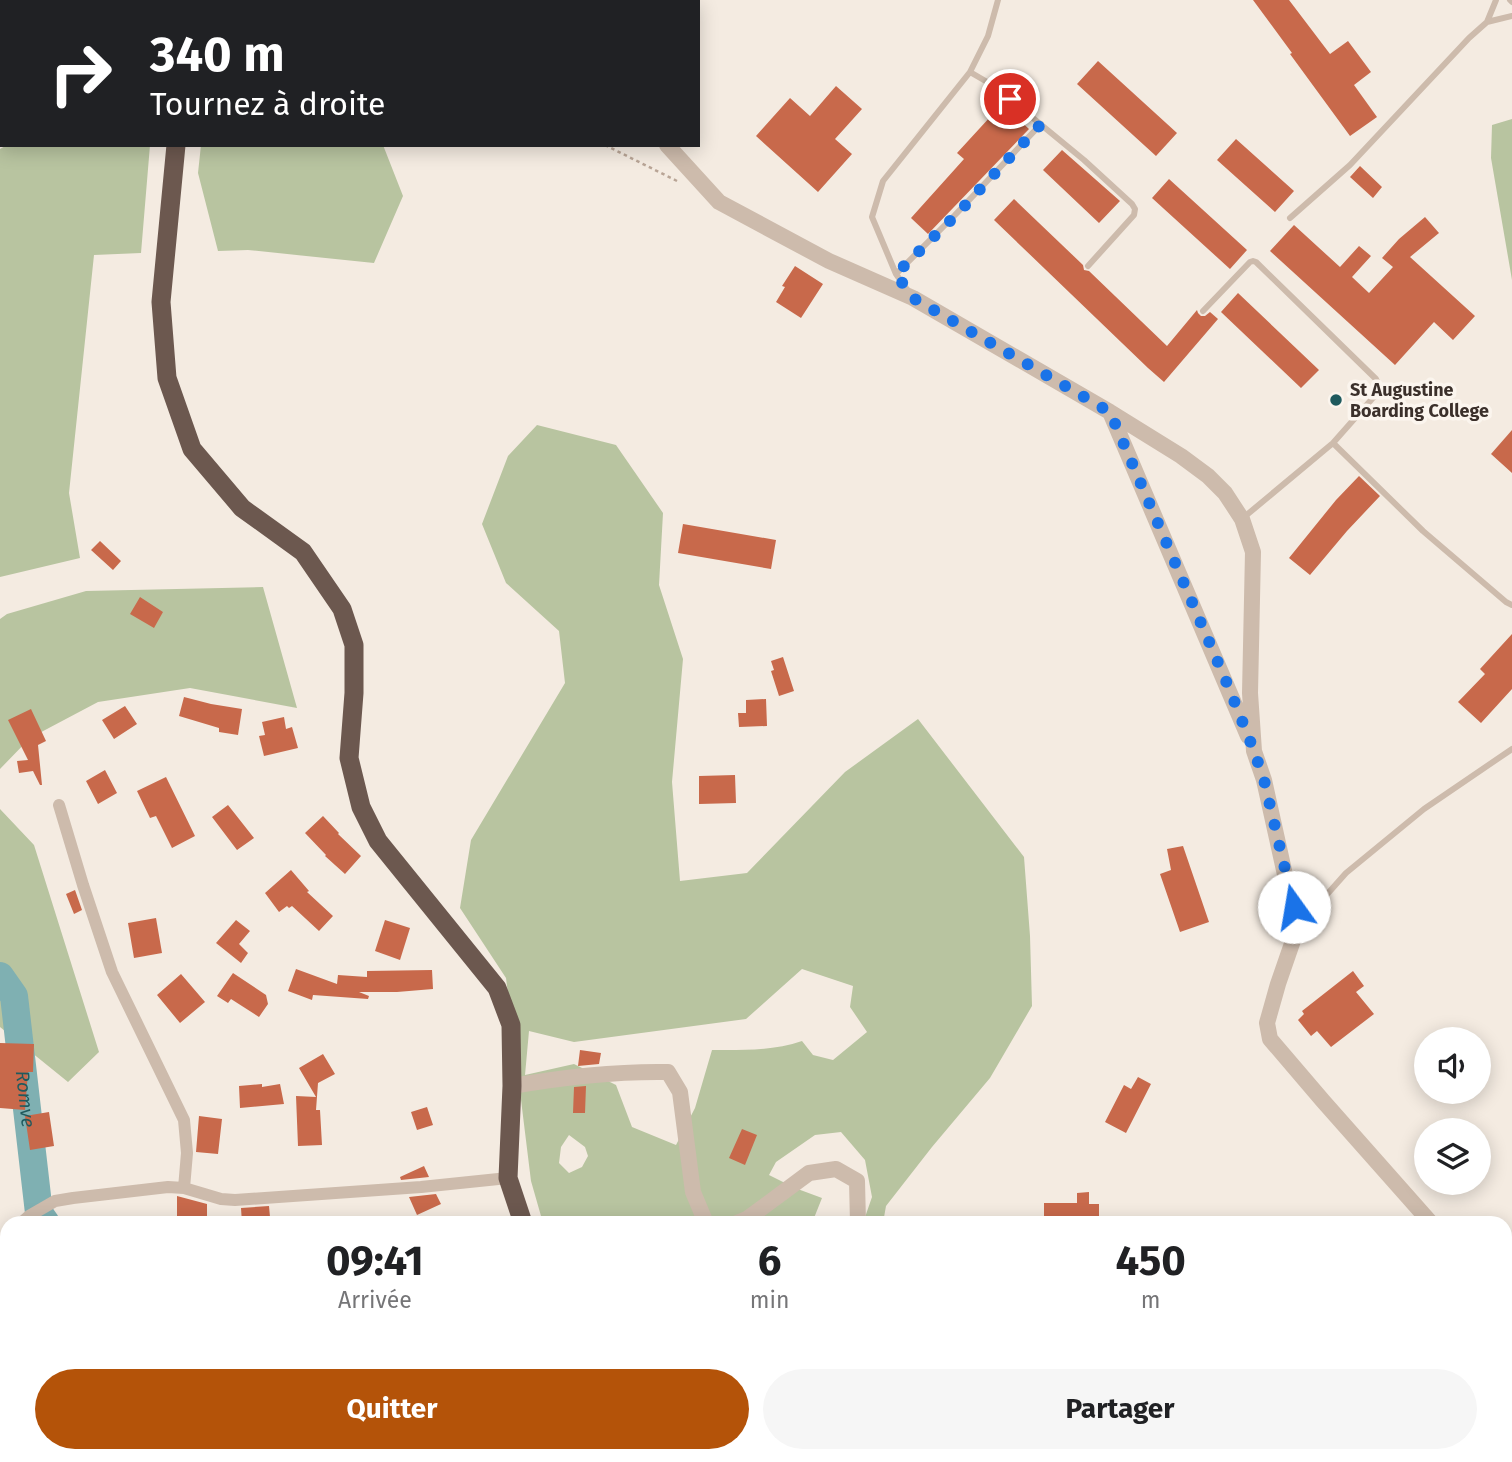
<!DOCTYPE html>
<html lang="fr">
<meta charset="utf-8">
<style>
:root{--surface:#fff;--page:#f6f6f6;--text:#202124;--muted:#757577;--accent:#b45309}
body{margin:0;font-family:"Fira Sans",sans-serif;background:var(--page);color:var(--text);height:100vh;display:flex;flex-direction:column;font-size:26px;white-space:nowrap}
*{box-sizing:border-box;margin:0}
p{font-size:23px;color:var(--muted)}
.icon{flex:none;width:38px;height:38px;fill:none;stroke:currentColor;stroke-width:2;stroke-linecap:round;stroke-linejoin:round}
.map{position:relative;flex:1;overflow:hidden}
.drawer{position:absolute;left:0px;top:1216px;width:1512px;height:247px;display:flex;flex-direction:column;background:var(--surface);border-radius:21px 21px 0 0;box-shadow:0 4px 18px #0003}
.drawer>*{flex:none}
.top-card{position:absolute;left:0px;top:0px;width:700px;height:147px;box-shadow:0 4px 18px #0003;background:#202124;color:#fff;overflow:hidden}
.tools{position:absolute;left:1414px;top:1027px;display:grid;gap:14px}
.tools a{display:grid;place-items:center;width:77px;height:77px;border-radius:50%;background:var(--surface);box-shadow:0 4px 18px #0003;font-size:35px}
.pin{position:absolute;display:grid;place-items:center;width:60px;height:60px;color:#fff;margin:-30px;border:4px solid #fff;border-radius:50%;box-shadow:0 2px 7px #0007}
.me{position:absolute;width:77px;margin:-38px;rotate:347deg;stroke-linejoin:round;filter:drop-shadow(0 0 5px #0008)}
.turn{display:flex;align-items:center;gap:24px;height:147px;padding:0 35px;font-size:32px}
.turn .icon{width:91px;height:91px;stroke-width:2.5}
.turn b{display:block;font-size:49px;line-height:60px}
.eta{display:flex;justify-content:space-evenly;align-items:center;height:119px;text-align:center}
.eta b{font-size:42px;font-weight:700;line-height:49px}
.cta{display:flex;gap:14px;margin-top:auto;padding:14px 35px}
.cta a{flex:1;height:80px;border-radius:42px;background:var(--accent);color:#fff;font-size:28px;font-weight:700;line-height:80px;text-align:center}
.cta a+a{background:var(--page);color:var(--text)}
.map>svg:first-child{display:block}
</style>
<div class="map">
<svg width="1512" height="1462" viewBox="0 0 1512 1462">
<rect width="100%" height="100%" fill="#f4ebe1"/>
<path fill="#b8c4a0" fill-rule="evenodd" d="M1512 119V280L1491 158 1492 125Z
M7 145H150L141 253 94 255 69 493 80 558 0 577V149Z
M201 145H383L403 196 374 263 248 250 218 251 198 173Z
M537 425 616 445 663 513 659 585 683 659 672 782 680 881 747 873 845 772 918 719 1024 857 1030 936 1032 1006 990 1078 932 1147 886 1206 883 1223H863L872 1197 865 1160 841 1132 815 1135 776 1162 769 1175 795 1188 822 1198 812 1223H543L531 1181 506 978 460 908 471 840 565 683 559 631 506 583 482 524 508 456ZM802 969 853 986 850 1007 867 1032 833 1060 813 1055 802 1041C774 1051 742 1050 712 1050L695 1108 676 1145 632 1127 616 1085 574 1064 525 1075 529 1031 574 1042 746 1019ZM569 1135 585 1147 588 1156 582 1167 569 1173 559 1163 561 1147Z
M263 587 297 708 190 688 98 702 30 738 0 769V619L7 614 86 591Z
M0 809 34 845 99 1052 68 1082 0 1027Z
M746 1456H966L958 1462H749Z
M1085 1456H1277L1280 1462H1094Z"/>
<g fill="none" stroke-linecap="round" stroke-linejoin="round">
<g stroke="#7fb0b2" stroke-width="28">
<path id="s1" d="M0 976 14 996 39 1213 46 1223"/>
<path d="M26 1462 30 1456"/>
</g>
</g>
<path fill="#c8694b" d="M1253 0H1289L1330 54 1348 41 1371 72 1354 85 1377 117 1350 136 1290 54 1292 53Z
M1098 61 1177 133 1156 156 1077 84Z
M836 86 862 109 835 139 852 154 818 192 756 136 790 98 810 116Z
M1002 104 1029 129 928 234 911 218 964 159 957 153Z
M1236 139 1294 191 1275 212 1217 160Z
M1062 150 1120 201 1099 223 1043 170Z
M1360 166 1382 187 1373 198 1350 177Z
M1169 179 1247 250 1230 269 1152 198Z
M1014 199 1083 265 1084 270 1089 271 1167 346 1197 310 1198 313 1201 316H1205L1210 312 1218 319 1164 382 1148 368 994 220Z
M1425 217 1439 233 1410 257 1475 316 1453 340 1434 322 1395 365 1270 251 1294 225 1340 267 1359 246 1371 256 1352 277 1369 293 1393 267 1382 258 1399 239Z
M795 266 823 284 801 318 776 302 785 287 782 286Z
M1238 293 1319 370 1301 388 1221 312Z
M1512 430V473L1491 454Z
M1359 476 1380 496 1347 531 1310 575 1289 558 1336 500Z
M683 524 776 540 771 569 678 553Z
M100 541 121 561 113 570 91 550Z
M140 597 163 612 154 628 130 614Z
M1512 634V689L1481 723 1458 702 1485 674 1480 669Z
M783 657 794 691 779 696 771 671 774 670 771 661Z
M184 697 211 704 242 709 238 735 219 732V728L179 716Z
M766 699 767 726 739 727 738 713H746V700Z
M125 706 137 724 114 739 102 720Z
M31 709 46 741 38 745 42 785H40L33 771 19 773 17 761 28 760 8 720Z
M284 717 286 729 292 727 298 748 264 756 259 736 265 735 262 722Z
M105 770 117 793 98 804 86 781Z
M735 775 736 803 699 804V776Z
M166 777 195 836 172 848 156 816 150 818 137 791Z
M228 805 254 838 237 850 212 817Z
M323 816 339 833 338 834 361 856 345 874 325 856 326 855 305 833Z
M1183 846 1209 922 1180 932 1160 874 1171 870 1167 849Z
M291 870 309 891 307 892 333 916 319 931 292 906 289 908 287 906 279 912 265 893Z
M75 890 82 910 74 914 66 894Z
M156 918 162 953 134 958 128 923Z
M236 920 250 931 239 944 248 953 241 963 216 943Z
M385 920 410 928 400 960 375 951Z
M296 969 337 984 338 975 367 977V971L432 970 433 989 397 992H359L369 996 368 999 313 995 312 1000 288 991Z
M1353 971 1364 986 1356 992 1374 1014 1331 1047 1317 1031 1311 1036 1298 1020 1304 1014 1302 1011Z
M233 973 266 995 268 1004 259 1017 231 999 228 1003 217 996Z
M181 974 205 1002 180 1023 157 995Z
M0 1043 34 1044 33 1072H28L25 1110 0 1108Z
M580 1050 601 1053 599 1064 578 1066Z
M323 1054 335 1074 318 1083 316 1110H320L322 1145 298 1146 296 1096 316 1097 299 1068Z
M1138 1077 1151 1084 1126 1133 1105 1122 1124 1085 1131 1089Z
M262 1084V1087L280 1084 284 1104 240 1108 239 1086Z
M586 1086 585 1113H573L574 1087Z
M427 1107 433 1125 417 1130 411 1112Z
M49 1112 54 1146 30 1150 25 1116Z
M199 1116 222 1119 218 1154 196 1152Z
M742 1129 757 1135 745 1165 729 1158Z
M424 1166 429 1177 401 1180 400 1177Z
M1089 1192V1204H1099V1223H1044V1203H1077V1193Z
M436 1194 441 1204 417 1215 409 1197Z
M177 1196 207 1204V1223H177Z
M269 1206 270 1217 264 1218 266 1223H242L241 1208Z"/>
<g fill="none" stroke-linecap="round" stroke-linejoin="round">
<path stroke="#b9a596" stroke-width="2.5" stroke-dasharray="3.5 3.5" stroke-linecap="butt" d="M411 0 412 2
M605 145 679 182"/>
<path stroke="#cdbbac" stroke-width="6" d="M1510 0 1512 2
M1487 22 1512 16
M970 72 994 86 1084 160 1132 204 1135 209 1134 215 1088 266
M1290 218 1350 165 1469 38 1487 22 1496 0
M896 274 955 215 1041 124
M908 291 896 274 872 217 883 181 970 72 988 36 998 0
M1203 311 1250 262 1253 261 1256 262 1376 379 1379 385V391L1333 443 1243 518
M1333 443 1423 531 1506 602 1512 605
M1298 927 1346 873 1424 809 1512 749"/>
<path stroke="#cdbbac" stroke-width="12" d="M59 805 83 885 112 972 184 1120 187 1153 184 1188
M21 1223 29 1216 55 1201 73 1198 168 1187 184 1188 221 1199 235 1200 421 1187 508 1178
M0 1254 7 1246
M1471 1456 1472 1462"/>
<path stroke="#cdbbac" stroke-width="16" d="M604 0V2
M667 145 719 202 829 261 913 298 1110 412 1181 456 1208 476 1225 493 1242 519 1253 552 1250 693 1254 751 1264 780 1297 929 1278 984 1267 1023 1270 1039 1323 1101 1431 1223
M1110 412 1248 736
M512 1086C564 1077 615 1071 668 1072L680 1092 693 1192 706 1223
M737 1223 747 1219 809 1173 836 1169 857 1181 858 1223"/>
<path stroke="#6c584f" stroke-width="19" d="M190 2V0
M176 145 161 302 167 378 192 449 242 508 303 552 342 609 354 645V693L349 758 361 807 378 841 497 988 511 1025 512 1086 508 1178 523 1223
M592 1456 594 1462"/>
</g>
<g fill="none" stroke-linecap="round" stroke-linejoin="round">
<path stroke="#1a73e8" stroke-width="12" stroke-dasharray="0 21.6" d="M1010 99 1041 124 956 215 896 274 913 298 1110 412 1229 688 1254 751 1264 780 1294 907"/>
</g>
<circle fill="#1f5a5e" stroke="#fbf5ee" stroke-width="2.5" cx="1336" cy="400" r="7"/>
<g text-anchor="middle" stroke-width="7" stroke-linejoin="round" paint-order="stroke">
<g font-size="18" font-weight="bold" fill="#3b302b" stroke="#fbf5ee" text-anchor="start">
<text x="1350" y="396">St Augustine<tspan x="1350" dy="21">Boarding College</tspan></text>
</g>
<g font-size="19" font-style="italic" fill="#1f5a5e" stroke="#fbf5ee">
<text dy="7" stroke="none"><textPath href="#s1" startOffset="128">Romve</textPath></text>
</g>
</g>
</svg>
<div class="tools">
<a><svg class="icon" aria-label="sound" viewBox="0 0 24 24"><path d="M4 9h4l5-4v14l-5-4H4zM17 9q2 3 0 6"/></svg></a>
<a><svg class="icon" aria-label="layers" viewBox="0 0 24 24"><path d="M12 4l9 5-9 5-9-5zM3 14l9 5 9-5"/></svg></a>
</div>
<div class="pin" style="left:1010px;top:99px;background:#d93025"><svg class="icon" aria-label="arrive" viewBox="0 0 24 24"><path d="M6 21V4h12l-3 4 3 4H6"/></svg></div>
<svg class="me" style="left:1294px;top:907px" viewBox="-20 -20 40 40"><circle r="19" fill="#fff"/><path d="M0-13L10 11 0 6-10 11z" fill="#1a73e8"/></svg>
<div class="top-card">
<div class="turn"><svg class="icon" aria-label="right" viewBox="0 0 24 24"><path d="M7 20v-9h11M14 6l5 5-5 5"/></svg><div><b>340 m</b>Tournez à droite</div></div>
</div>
<section class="drawer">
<div class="eta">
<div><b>09:41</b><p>Arrivée</p></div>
<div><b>6</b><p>min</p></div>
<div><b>450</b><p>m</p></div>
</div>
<div class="cta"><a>Quitter</a><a>Partager</a></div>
</section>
</div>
